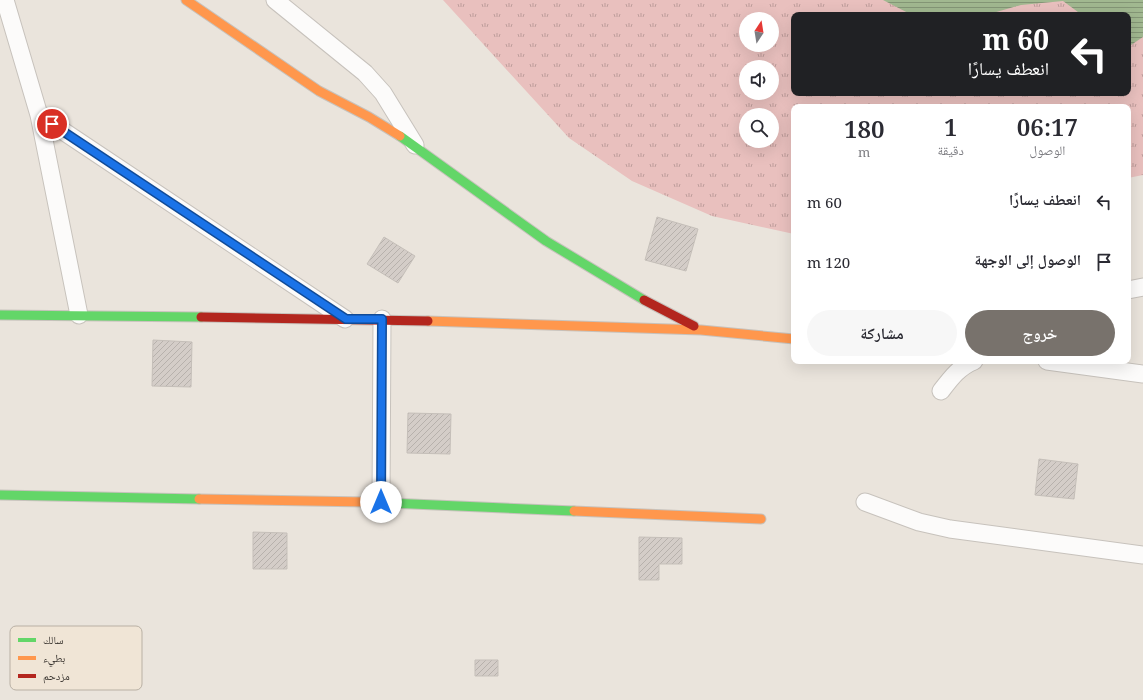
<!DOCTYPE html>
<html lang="ar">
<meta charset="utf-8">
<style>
:root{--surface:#fff;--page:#f7f7f7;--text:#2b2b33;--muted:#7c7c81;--accent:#78726c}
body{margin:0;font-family:"Noto Serif","Noto Naskh Arabic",serif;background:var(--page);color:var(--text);direction:rtl;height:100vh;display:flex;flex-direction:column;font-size:15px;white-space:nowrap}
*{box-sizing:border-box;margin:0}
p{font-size:13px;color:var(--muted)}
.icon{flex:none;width:22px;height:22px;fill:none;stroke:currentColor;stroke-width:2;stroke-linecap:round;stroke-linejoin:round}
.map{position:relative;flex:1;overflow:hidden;direction:ltr}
.sheet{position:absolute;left:791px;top:104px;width:340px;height:260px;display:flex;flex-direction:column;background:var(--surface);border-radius:8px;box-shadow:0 4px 16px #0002;direction:rtl}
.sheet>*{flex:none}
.top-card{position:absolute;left:791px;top:12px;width:340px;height:84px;border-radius:8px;box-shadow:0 4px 16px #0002;direction:rtl;background:#202124;color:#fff;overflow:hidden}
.needle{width:26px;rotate:12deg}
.buttons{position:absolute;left:739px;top:12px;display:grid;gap:8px}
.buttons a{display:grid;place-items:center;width:40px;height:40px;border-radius:50%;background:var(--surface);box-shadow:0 4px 16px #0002;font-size:20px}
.pin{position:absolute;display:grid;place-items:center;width:34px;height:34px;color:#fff;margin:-17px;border:2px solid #fff;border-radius:50%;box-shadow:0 1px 4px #0007}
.me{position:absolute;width:44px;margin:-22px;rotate:0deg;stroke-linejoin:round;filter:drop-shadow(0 0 3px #0008)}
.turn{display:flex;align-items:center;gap:14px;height:84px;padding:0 16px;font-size:18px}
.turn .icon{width:52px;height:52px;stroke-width:2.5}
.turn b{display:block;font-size:28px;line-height:34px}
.eta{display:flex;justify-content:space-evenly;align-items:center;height:68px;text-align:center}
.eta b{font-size:24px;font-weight:600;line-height:28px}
.cta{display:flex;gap:8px;margin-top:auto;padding:8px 16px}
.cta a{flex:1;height:46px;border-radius:24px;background:var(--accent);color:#fff;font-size:16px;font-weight:600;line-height:46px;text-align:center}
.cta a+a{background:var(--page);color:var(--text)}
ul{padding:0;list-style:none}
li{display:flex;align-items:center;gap:12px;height:60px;padding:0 16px}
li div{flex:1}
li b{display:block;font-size:15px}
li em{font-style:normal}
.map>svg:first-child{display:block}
</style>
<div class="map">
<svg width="1143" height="700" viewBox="0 0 1143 700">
<defs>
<pattern id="grass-tufts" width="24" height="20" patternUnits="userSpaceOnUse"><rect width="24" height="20" fill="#e9c0be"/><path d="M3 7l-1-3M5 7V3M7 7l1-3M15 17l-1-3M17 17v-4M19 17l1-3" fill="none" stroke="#be9d9b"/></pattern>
<pattern id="water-rules" width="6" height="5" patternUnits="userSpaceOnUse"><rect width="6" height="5" fill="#a1b890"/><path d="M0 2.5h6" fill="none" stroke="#849676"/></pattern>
<pattern id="building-hatch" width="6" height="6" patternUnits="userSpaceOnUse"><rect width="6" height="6" fill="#d4cdc8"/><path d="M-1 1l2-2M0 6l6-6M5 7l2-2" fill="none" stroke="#b7b1ac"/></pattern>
</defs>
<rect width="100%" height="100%" fill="#eae4dc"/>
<path fill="url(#grass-tufts)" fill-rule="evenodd" d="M443 0H1143V175L1128 178V107H794V234L712 216 632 181 569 138ZM794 15H1128V93H794ZM746 19H772V45H746ZM746 67H772V93H746ZM746 115H772V141H746Z"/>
<path fill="url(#water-rules)" d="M883 0H1143V37L1131 45 1128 43V15H1082L1063 1 1021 5 986 15H912Z"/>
<path fill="url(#building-hatch)" stroke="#c5bfb9" d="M657 217 698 229 686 271 645 260Z
M384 237 415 256 398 283 367 264Z
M153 340 192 342 191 387 152 386Z
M408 413 451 414 450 454 407 453Z
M1039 459 1078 464 1074 499 1035 495Z
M253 532 287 533V569H253Z
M639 537 682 538V564H659V580H639Z
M475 660H498V676H475Z"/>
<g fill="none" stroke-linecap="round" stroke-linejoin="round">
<g stroke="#c7c2bc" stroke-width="19">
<path id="street" d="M5 0 39 115 79 315
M275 0 365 73 383 93 415 145
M39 115 345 319
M1128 290 1143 287
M1047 361 1143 374
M941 391C951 378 959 367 974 361
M381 502 382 319
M865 502 919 522 950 529 1143 555"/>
</g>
<g stroke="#c7c2bc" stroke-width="11">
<path id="fast" d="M400 136 546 241 644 300
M0 315 201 317
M0 495 199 499
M366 502 574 511"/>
</g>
<g stroke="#c7c2bc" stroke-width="11">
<path id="slow" d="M186 0 319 91 369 117 400 136
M428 321 701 330 794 339
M199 499 366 502
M574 511 761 519"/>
</g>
<g stroke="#c7c2bc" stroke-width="11">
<path id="jam" d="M644 300 694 326
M201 317 428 321"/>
</g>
<use href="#street" stroke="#fcfbfa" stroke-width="17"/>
<use href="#fast" stroke="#63d668" stroke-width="9"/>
<use href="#slow" stroke="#ff974d" stroke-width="9"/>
<use href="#jam" stroke="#b3261e" stroke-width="9"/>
</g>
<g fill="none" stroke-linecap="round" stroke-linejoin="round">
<g stroke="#114b97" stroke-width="10">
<path id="route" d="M52 124 346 319H382L381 502"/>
</g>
<use href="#route" stroke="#1a73e8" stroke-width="7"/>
</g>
<rect x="10" y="626" width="132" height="64" rx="6" fill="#f0e5d6" stroke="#b9b0a4" stroke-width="1"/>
<rect x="18" y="638" width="18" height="4" fill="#63d668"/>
<rect x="18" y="656" width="18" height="4" fill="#ff974d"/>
<rect x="18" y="674" width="18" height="4" fill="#b3261e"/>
<g font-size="11" fill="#3a3530">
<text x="43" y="644">سالك</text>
<text x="43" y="662">بطيء</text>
<text x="43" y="680">مزدحم</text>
</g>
</svg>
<div class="buttons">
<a><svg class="needle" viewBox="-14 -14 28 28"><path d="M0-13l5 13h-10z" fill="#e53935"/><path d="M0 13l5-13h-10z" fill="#7c7c81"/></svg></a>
<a><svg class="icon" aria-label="sound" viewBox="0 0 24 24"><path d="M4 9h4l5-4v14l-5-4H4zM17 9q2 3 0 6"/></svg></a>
<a><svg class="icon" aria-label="search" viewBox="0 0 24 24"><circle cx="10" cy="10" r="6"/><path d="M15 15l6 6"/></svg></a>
</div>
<div class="pin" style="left:52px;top:124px;background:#d93025"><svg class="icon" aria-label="arrive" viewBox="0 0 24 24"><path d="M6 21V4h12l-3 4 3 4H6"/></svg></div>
<svg class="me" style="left:381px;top:502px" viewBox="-20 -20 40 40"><circle r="19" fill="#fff"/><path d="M0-13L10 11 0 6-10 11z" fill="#1a73e8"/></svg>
<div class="top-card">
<div class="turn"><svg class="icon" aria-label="left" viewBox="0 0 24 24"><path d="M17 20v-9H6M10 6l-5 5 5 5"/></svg><div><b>60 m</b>انعطف يسارًا</div></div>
</div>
<section class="sheet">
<div class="eta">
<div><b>06:17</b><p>الوصول</p></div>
<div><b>1</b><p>دقيقة</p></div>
<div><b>180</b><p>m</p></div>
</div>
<ul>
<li><svg class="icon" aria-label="left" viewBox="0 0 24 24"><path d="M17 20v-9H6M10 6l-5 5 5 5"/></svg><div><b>انعطف يسارًا</b></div><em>60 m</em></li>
<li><svg class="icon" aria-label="arrive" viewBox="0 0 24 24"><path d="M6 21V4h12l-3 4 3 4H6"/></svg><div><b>الوصول إلى الوجهة</b></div><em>120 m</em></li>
</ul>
<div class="cta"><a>خروج</a><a>مشاركة</a></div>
</section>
</div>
